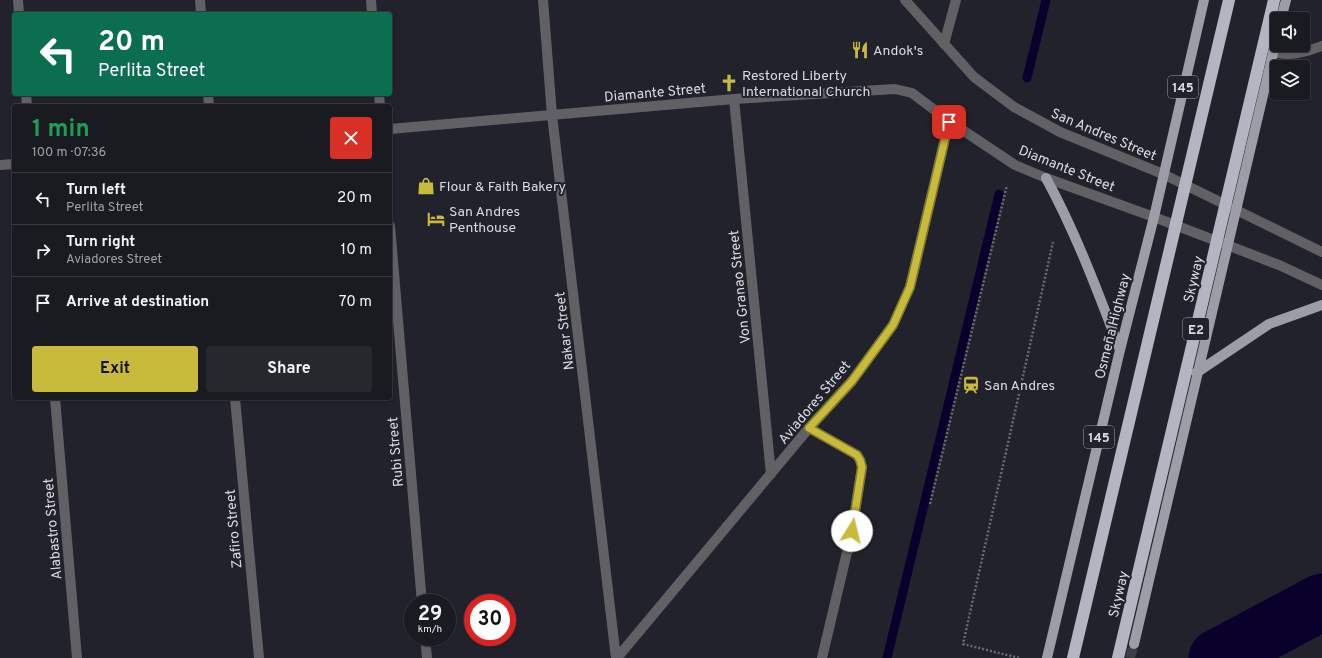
<!DOCTYPE html>
<meta charset="utf-8">
<style>
body{margin:0;font-family:Overpass,sans-serif;background:#27272e;color:#f1f3f6;height:100vh;display:flex;flex-direction:column;font-size:15px;white-space:nowrap}
*{box-sizing:border-box;margin:0}
p{font-size:13px;color:#9fa1a5}
.icon{flex:none;width:22px;height:22px;fill:none;stroke:currentColor;stroke-width:2;stroke-linecap:round;stroke-linejoin:round}
.map{position:relative;flex:1;overflow:hidden}
.details{position:absolute;left:12px;top:104px;width:380px;height:296px;display:flex;flex-direction:column;background:#1a1a21;border-radius:4px;box-shadow:0 1px 3px #0004,0 0 0 1px #38383f}
.details>*{flex:none}
.banner{position:absolute;left:12px;top:12px;width:380px;height:84px;border-radius:4px;box-shadow:0 1px 3px #0004,0 0 0 1px #38383f;background:#0b6e4f;color:#fff;overflow:hidden}
.controls{position:absolute;left:1270px;top:12px;display:grid;gap:8px}
.controls a{display:grid;place-items:center;width:40px;height:40px;border-radius:4px;background:#1a1a21;box-shadow:0 1px 3px #0004,0 0 0 1px #38383f;font-size:20px}
.speed{position:absolute;left:404px;top:594px;display:flex;gap:8px;font-size:20px;font-weight:700;text-align:center}
.speed>*{display:grid;place-content:center;width:52px;height:52px;border-radius:50%;background:#1a1a21;box-shadow:0 1px 3px #0004,0 0 0 1px #38383f;line-height:1}
.speed small{font-size:10px;font-weight:400}
.speed .limit{border:6px solid #d22;background:#fff;color:#111}
.pin{position:absolute;display:grid;place-items:center;width:34px;height:34px;color:#fff;margin:-17px;border-radius:8px;box-shadow:0 2px 6px #0006}
.me{position:absolute;width:44px;margin:-22px;rotate:9deg;stroke-linejoin:round;filter:drop-shadow(0 0 3px #0008)}
.turn{display:flex;align-items:center;gap:14px;height:84px;padding:0 20px;font-size:18px}
.turn .icon{width:52px;height:52px;stroke-width:2.5}
.turn b{display:block;font-size:28px;line-height:34px}
.round{display:grid;place-items:center;flex:none;width:42px;height:42px;border-radius:4px;background:#27272e}
.overview{display:flex;align-items:center;justify-content:space-between;height:68px;padding:0 20px}
h1{font-size:24px;font-weight:700;line-height:30px;color:#1e9e55}
.button{display:flex;gap:8px;margin-top:auto;padding:8px 20px}
.button a{flex:1;height:46px;border-radius:4px;background:#c8bb3b;color:#111;font-size:16px;font-weight:700;line-height:46px;text-align:center}
.button a+a{background:#27272e;color:#f1f3f6}
ul{padding:0;list-style:none}
li{display:flex;align-items:center;gap:12px;height:52px;padding:0 20px;border-top:1px solid #38383f}
li div{flex:1}
li b{display:block;font-size:15px}
li em{font-style:normal}
.map>svg:first-child{display:block}
.lines{fill:none;stroke-linecap:round;stroke-linejoin:round}
.stream{stroke:#09012b;stroke-width:9}
.river{stroke:#09012b;stroke-width:57}
.primary-tunnel{stroke:#3e3e47;stroke-width:10;stroke-dasharray:10 5;stroke-linecap:butt}
.path{stroke:#6b6b74;stroke-width:2.5;stroke-dasharray:2 2;stroke-linecap:butt}
.minor{stroke:#606065;stroke-width:10}
.tertiary{stroke:#606065;stroke-width:10}
.primary{stroke:#9c9da7;stroke-width:10}
.motorway-bridge{stroke:#b4b5c2;stroke-width:12}
.route-casing{stroke:#827a26;stroke-width:10}
.route{stroke:#c8bb3b;stroke-width:7}
.labels{text-anchor:middle;stroke-width:4;stroke-linejoin:round;paint-order:stroke}
.shield{fill:#22222c;stroke:#a3a3ab;stroke-width:1}
.shield-label{font-size:13px;font-weight:bold;fill:#dadae1}
.poi-label{font-size:14px;fill:#dadae1;stroke:#22222c;text-anchor:start}
.street-label{font-size:14px;fill:#dadae1;stroke:#22222c}
</style>
<div class="map">
<svg width="1322" height="658" viewBox="0 0 1322 658">
<rect width="100%" height="100%" fill="#22222c"/>
<g class="lines">
<g class="stream">
<polyline points="1027,78 1046,0"/>
<polyline points="887,658 999,194"/>
</g>
<polyline class="river" points="1217,658 1322,602"/>
<polyline class="primary-tunnel" points="1130,658 1134,644"/>
<g class="path">
<polyline points="930,504 1007,185"/>
<polyline points="1019,658 963,644 1053,242"/>
</g>
<g class="minor">
<polyline points="18,0 19,14"/>
<polyline points="200,0 201,14"/>
<polyline points="371,0 372,14"/>
<polyline points="26,94 27,106"/>
<polyline points="208,94 209,106"/>
<polyline points="379,94 380,106"/>
<polyline points="734,99 771,474"/>
<polyline points="552,115 616,658"/>
<polyline points="390,226 422,603"/>
<polyline points="55,398 77,658"/>
<polyline points="235,398 259,658"/>
<polyline points="809,428 857,455 860,460 862,467 852,531 822,658"/>
<polyline points="425,637 427,658"/>
<polyline points="617,658 809,428 852,381 893,325 910,287 949,121"/>
</g>
<g class="tertiary">
<polyline points="543,0 552,115"/>
<polyline points="905,0 974,77 1014,107 1060,132 1163,174 1322,252"/>
<polyline points="944,44 956,0"/>
<path d="M1273 52C1291 57 1305 52 1322 46"/>
<polyline points="390,129 734,99 895,89 912,93 949,121 1015,165 1046,178 1154,217 1279,265 1322,285"/>
<polyline points="0,165 14,164"/>
</g>
<g class="primary">
<polyline points="1281,19 1286,0"/>
<path d="M1046 178C1076 233 1098 292 1120 350"/>
<polyline points="1196,373 1269,324 1322,305"/>
<polyline points="1134,644 1277,36"/>
<polyline points="1047,658 1120,350 1154,217 1204,0"/>
</g>
<g class="motorway-bridge">
<polyline points="1073,658 1229,0"/>
<polyline points="1118,658 1274,0"/>
</g>
</g>
<g class="lines">
<g class="route-casing">
<polyline id="route" points="852,531 862,467 860,460 857,455 809,428 852,381 893,325 910,287 949,122"/>
</g>
<use href="#route" class="route"/>
</g>
<defs>
<g id="restaurant-bare" transform="scale(1.38)"><path d="M-5-6h1v4h1v-4h1v4h1v-4h1v5L-1.5 .5V6h-2V.5L-5-1ZM5-6V6H3V1.5H1.5Q1.5-4 5-6Z" fill="#c8bb3b" stroke="#22222c" stroke-width="2.5" paint-order="stroke"/></g>
<g id="church-bare" transform="scale(1.38)"><path d="M-1.2-6h2.4v3.5h3.3v2.4h-3.3V6h-2.4V-.1h-3.3v-2.4h3.3Z" fill="#c8bb3b" stroke="#22222c" stroke-width="2.5" paint-order="stroke"/></g>
<g id="shop-bare" transform="scale(1.38)"><path d="M-5-2.5h2.3a2.7 3.5 0 0 1 5.4 0H5L5.5 6h-11ZM-1.5-2.5h3a1.5 2.3 0 0 0-3 0Z" fill="#c8bb3b" stroke="#22222c" stroke-width="2.5" paint-order="stroke"/></g>
<g id="hotel-bare" transform="scale(1.38)"><path d="M-6-4.5h1.5V1H6V5H4.5V3h-9V5H-6ZM-4 0a1.8 1.8 0 1 1 3.6 0ZM.5 0V-2.5h3Q6-2.5 6 0Z" fill="#c8bb3b" stroke="#22222c" stroke-width="2.5" paint-order="stroke"/></g>
<g id="station-bare" transform="scale(1.38)"><path d="M-3-6H3Q5-6 5-4V2Q5 4 3 4L4.5 6H3L1.5 4h-3L-3 6H-4.5L-3 4Q-5 4-5 2V-4Q-5-6-3-6ZM-3.5-4v3h7v-3ZM-3.5 1v1.5H-2V1ZM2 1v1.5H3.5V1Z" fill="#c8bb3b" stroke="#22222c" stroke-width="2.5" paint-order="stroke"/></g>
</defs>
<g fill-rule="evenodd">
<use href="#restaurant-bare" x="860" y="50"/>
<use href="#church-bare" x="729" y="83"/>
<use href="#shop-bare" x="426" y="186"/>
<use href="#hotel-bare" x="436" y="219"/>
<use href="#station-bare" x="971" y="385"/>
</g>
<g class="labels">
<g class="shield">
<rect x="1168" y="76" width="30" height="22" rx="3"/>
<rect x="1183" y="318" width="26" height="22" rx="3"/>
<rect x="1084" y="426" width="30" height="22" rx="3"/>
</g>
<g class="shield-label">
<text x="1183" y="92">145</text>
<text x="1196" y="334">E2</text>
<text x="1099" y="442">145</text>
</g>
<g class="poi-label">
<text x="873" y="55">Andok's</text>
<text x="742" y="80">Restored Liberty<tspan x="742" dy="16">International Church</tspan></text>
<text x="439" y="191">Flour &amp; Faith Bakery</text>
<text x="449" y="216">San Andres<tspan x="449" dy="16">Penthouse</tspan></text>
<text x="984" y="390">San Andres</text>
</g>
<g class="street-label">
<text transform="translate(655 92) rotate(-5)" y="5">Diamante Street</text>
<text transform="translate(1104 134) rotate(23)" y="5">San Andres Street</text>
<text transform="translate(1067 168) rotate(22)" y="5">Diamante Street</text>
<text transform="translate(1193 279) rotate(-77)" y="5">Skyway</text>
<text transform="translate(739 287) rotate(-96)" y="5">Von Granao Street</text>
<text transform="translate(1112 326) rotate(-76)" y="5">Osmeña Highway</text>
<text transform="translate(564 331) rotate(-97)" y="5">Nakar Street</text>
<text transform="translate(814 402) rotate(-50)" y="5">Aviadores Street</text>
<text transform="translate(395 452) rotate(-95)" y="5">Rubi Street</text>
<text transform="translate(52 529) rotate(-95)" y="5">Alabastro Street</text>
<text transform="translate(233 529) rotate(-95)" y="5">Zafiro Street</text>
<text transform="translate(1118 594) rotate(-77)" y="5">Skyway</text>
</g>
</g>
</svg>
<div class="controls">
<a><svg class="icon" aria-label="sound" viewBox="0 0 24 24"><path d="M4 9h4l5-4v14l-5-4H4zM17 9q2 3 0 6"/></svg></a>
<a><svg class="icon" aria-label="layers" viewBox="0 0 24 24"><path d="M12 4l9 5-9 5-9-5zM3 14l9 5 9-5"/></svg></a>
</div>
<div class="speed"><div>29<small>km/h</small></div><div class="limit">30</div></div>
<div class="pin" style="left:949px;top:122px;background:#d93025"><svg class="icon" aria-label="arrive" viewBox="0 0 24 24"><path d="M6 21V4h12l-3 4 3 4H6"/></svg></div>
<svg class="me" style="left:852px;top:531px" viewBox="-20 -20 40 40"><circle r="19" fill="#fff"/><path d="M0-13L10 11 0 6-10 11z" fill="#c8bb3b"/></svg>
<div class="banner">
<div class="turn"><svg class="icon" aria-label="left" viewBox="0 0 24 24"><path d="M17 20v-9H6M10 6l-5 5 5 5"/></svg><div><b>20 m</b>Perlita Street</div></div>
</div>
<section class="details">
<div class="overview"><div><h1>1 min</h1><p>100 m · 07:36</p></div><a class="round" style="background:#d93025;color:#fff"><svg class="icon" aria-label="close" viewBox="0 0 24 24"><path d="M6 6l12 12M18 6L6 18"/></svg></a></div>
<ul>
<li><svg class="icon" aria-label="left" viewBox="0 0 24 24"><path d="M17 20v-9H6M10 6l-5 5 5 5"/></svg><div><b>Turn left</b><p>Perlita Street</p></div><em>20 m</em></li>
<li><svg class="icon" aria-label="right" viewBox="0 0 24 24"><path d="M7 20v-9h11M14 6l5 5-5 5"/></svg><div><b>Turn right</b><p>Aviadores Street</p></div><em>10 m</em></li>
<li><svg class="icon" aria-label="arrive" viewBox="0 0 24 24"><path d="M6 21V4h12l-3 4 3 4H6"/></svg><div><b>Arrive at destination</b></div><em>70 m</em></li>
</ul>
<div class="button"><a>Exit</a><a>Share</a></div>
</section>
</div>
